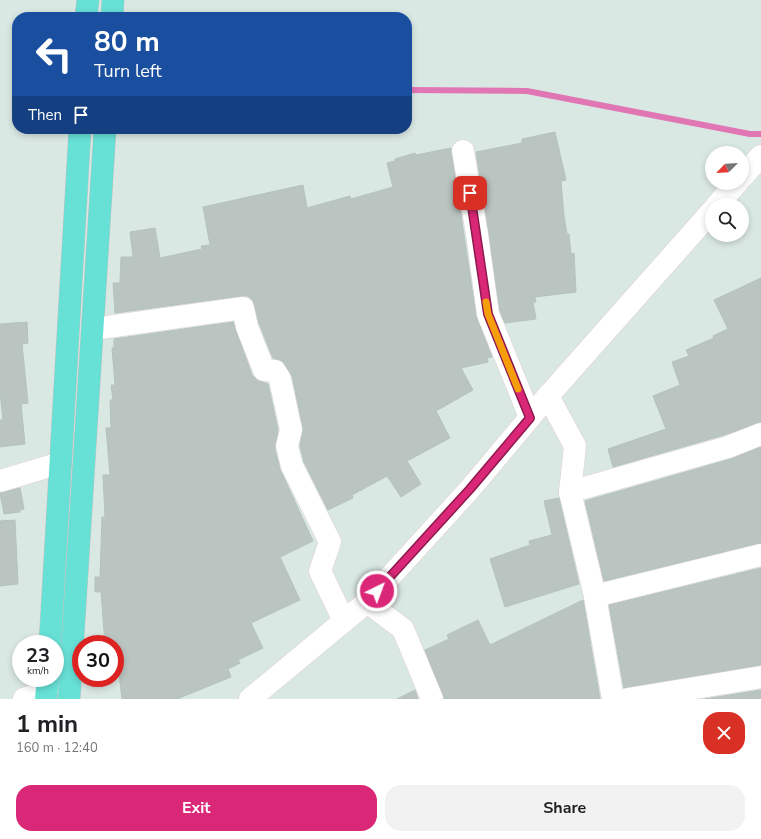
<!DOCTYPE html>
<meta charset="utf-8">
<style>
body{margin:0;font-family:"Nunito Sans",sans-serif;background:#f2f2f2;color:#202124;height:100vh;display:flex;flex-direction:column;font-size:15px;white-space:nowrap}
*{box-sizing:border-box;margin:0}
p{font-size:13px;color:#757577}
.icon{flex:none;width:22px;height:22px;fill:none;stroke:currentColor;stroke-width:2;stroke-linecap:round;stroke-linejoin:round}
.map{position:relative;height:699px;overflow:hidden}
.sheet{display:flex;flex-direction:column;background:#fff;flex:1}
.sheet>*{flex:none}
.guide{position:absolute;left:12px;top:12px;width:400px;height:122px;border-radius:16px;box-shadow:0 2px 6px #0003;background:#1a4fa0;color:#fff;overflow:hidden}
.needle{width:26px;rotate:246deg}
.controls{position:absolute;left:705px;top:146px;display:grid;gap:8px}
.controls a{display:grid;place-items:center;width:44px;height:44px;border-radius:50%;background:#fff;box-shadow:0 2px 6px #0003;font-size:20px}
.speed{position:absolute;left:12px;top:635px;display:flex;gap:8px;font-size:20px;font-weight:700;text-align:center}
.speed>*{display:grid;place-content:center;width:52px;height:52px;border-radius:50%;background:#fff;box-shadow:0 2px 6px #0003;line-height:1}
.speed small{font-size:10px;font-weight:400}
.speed .limit{border:6px solid #d22;background:#fff;color:#111}
.pin{position:absolute;display:grid;place-items:center;width:34px;height:34px;color:#fff;margin:-17px;border-radius:8px;box-shadow:0 2px 6px #0006}
.me{position:absolute;width:44px;margin:-22px;rotate:42deg;stroke-linejoin:round;filter:drop-shadow(0 0 3px #0008)}
.turn{display:flex;align-items:center;gap:14px;height:84px;padding:0 16px;font-size:18px}
.turn .icon{width:52px;height:52px;stroke-width:2.5}
.turn b{display:block;font-size:28px;line-height:34px}
.then{display:flex;align-items:center;height:38px;padding:0 16px;background:#0003;gap:8px;font-size:15px}
.round{display:grid;place-items:center;flex:none;width:42px;height:42px;border-radius:16px;background:#f2f2f2}
.headline{display:flex;align-items:center;justify-content:space-between;height:68px;padding:0 16px}
h1{font-size:24px;font-weight:700;line-height:30px}
.button{display:flex;gap:8px;margin-top:auto;padding:8px 16px}
.button a{flex:1;height:46px;border-radius:16px;background:#db2777;color:#fff;font-size:16px;font-weight:700;line-height:46px;text-align:center}
.button a+a{background:#f2f2f2;color:#202124}
.map>svg:first-child{display:block}
.lines{fill:none;stroke-linecap:round;stroke-linejoin:round}
.stream{stroke:#e077b4;stroke-width:6}
.building{fill:#bac4c1;stroke:#b4c3c0}
.minor-casing{stroke:#dfd0d0;stroke-width:23}
.major-casing{stroke:#c3c3c3;stroke-width:23}
.minor{stroke:#fff;stroke-width:22}
.major{stroke:#67e0d6;stroke-width:22}
.route-casing{stroke:#8e194d;stroke-width:10}
.route{stroke:#db2777;stroke-width:7}
.slow{stroke:#f59e0b;stroke-width:7}
</style>
<div class="map">
<svg width="761" height="699" viewBox="0 0 761 699">
<rect width="100%" height="100%" fill="#dae8e4"/>
<g class="lines">
<polyline class="stream" points="407,90 527,91 750,134 761,134"/>
</g>
<g class="building">
<polygon points="555,132 566,180 561,181 564,216 567,234 569,234 571,254 574,253 576,292 535,297 536,302 533,302 536,319 505,323 500,311 476,152 522,143 522,139"/>
<polygon points="451,148 476,316 492,357 487,358 488,362 461,368 473,390 436,411 450,438 407,461 421,484 401,497 387,476 352,495 353,498 328,510 304,462 300,446 303,427 292,376 282,361 273,358 259,323 253,300 248,296 241,296 115,313 113,283 120,283 121,257 133,257 130,232 155,228 160,258 202,249 201,246 210,245 203,207 303,185 307,208 350,196 351,199 393,187 387,163 395,161 395,159 415,153 416,155"/>
<polygon points="761,278 761,422 724,435 613,467 608,449 666,429 653,396 680,385 672,362 689,356 686,350 714,338 713,336 728,329 714,300"/>
<polygon points="27,322 28,343 22,344 28,403 21,404 25,444 0,447 0,420 3,420 0,392 0,324"/>
<polygon points="233,322 252,375 257,380 268,384 278,430 275,449 280,469 313,541 280,557 300,600 251,623 263,648 238,660 240,663 228,669 231,677 177,699 122,699 118,666 115,666 115,644 105,644 101,592 95,592 95,577 100,577 102,517 105,517 103,475 110,475 106,428 111,428 110,400 113,400 111,385 115,385 112,348 114,348 114,339"/>
<polygon points="761,447 761,543 604,581 585,501 731,459"/>
<polygon points="20,488 24,509 20,510 20,512 4,514 0,493"/>
<polygon points="559,498 579,584 505,607 490,559 530,545 529,541 552,535 544,501"/>
<polygon points="15,520 18,584 0,586 0,521"/>
<polygon points="761,568 761,665 624,688 609,605"/>
<polygon points="583,600 600,699 444,699 425,650 449,639 447,635 478,620 490,645"/>
<polygon points="415,690 418,699 397,699"/>
<polygon points="761,690 761,699 705,699"/>
</g>
<g class="lines">
<g class="minor-casing">
<g id="minor">
<polyline points="463,151 477,234 488,314 530,417"/>
<polyline points="742,177 761,156"/>
<polyline points="717,205 737,183"/>
<polyline points="93,329 243,308 247,327 264,370 275,371 280,379 291,430 287,446 292,466 330,542 320,571 344,621"/>
<polyline points="548,396 575,446 570,492 595,596 613,699"/>
<polyline points="0,481 60,463"/>
<polyline points="570,492 728,447 761,434"/>
<polyline points="595,596 761,555"/>
<polyline points="367,602 403,629 432,699"/>
<polyline points="24,699 47,691"/>
<polyline points="250,699 367,602 470,489 548,396 712,211"/>
<polyline points="628,699 761,677"/>
</g>
</g>
<g class="major-casing">
<g id="major">
<polyline points="86,17 88,0"/>
<polyline points="112,17 113,0"/>
<polyline points="50,644 80,129"/>
<polyline points="46,699 48,678"/>
<polyline points="69,699 105,129"/>
</g>
</g>
<use href="#minor" class="minor"/>
<use href="#major" class="major"/>
</g>
<g class="lines">
<g class="route-casing">
<polyline id="route" points="377,591 470,489 530,418 488,314 470,193"/>
</g>
<use href="#route" class="route"/>
<polyline class="slow" points="486,302 488,314 518,389"/>
</g>
</svg>
<div class="controls">
<a><svg class="needle" viewBox="-14 -14 28 28"><path d="M0-13l5 13h-10z" fill="#e53935"/><path d="M0 13l5-13h-10z" fill="#757577"/></svg></a>
<a><svg class="icon" aria-label="search" viewBox="0 0 24 24"><circle cx="10" cy="10" r="6"/><path d="M15 15l6 6"/></svg></a>
</div>
<div class="speed"><div>23<small>km/h</small></div><div class="limit">30</div></div>
<div class="pin" style="left:470px;top:193px;background:#d93025"><svg class="icon" aria-label="arrive" viewBox="0 0 24 24"><path d="M6 21V4h12l-3 4 3 4H6"/></svg></div>
<svg class="me" style="left:377px;top:591px" viewBox="-20 -20 40 40"><circle r="17" fill="#db2777" stroke="#fff" stroke-width="3"/><path d="M0-11L8 9 0 5-8 9z" fill="#fff"/></svg>
<div class="guide">
<div class="turn"><svg class="icon" aria-label="left" viewBox="0 0 24 24"><path d="M17 20v-9H6M10 6l-5 5 5 5"/></svg><div><b>80 m</b>Turn left</div></div>
<div class="then">Then<svg class="icon" aria-label="arrive" viewBox="0 0 24 24"><path d="M6 21V4h12l-3 4 3 4H6"/></svg></div>
</div>
</div>
<section class="sheet">
<div class="headline"><div><h1>1 min</h1><p>160 m · 12:40</p></div><a class="round" style="background:#d93025;color:#fff"><svg class="icon" aria-label="close" viewBox="0 0 24 24"><path d="M6 6l12 12M18 6L6 18"/></svg></a></div>
<div class="button"><a>Exit</a><a>Share</a></div>
</section>
